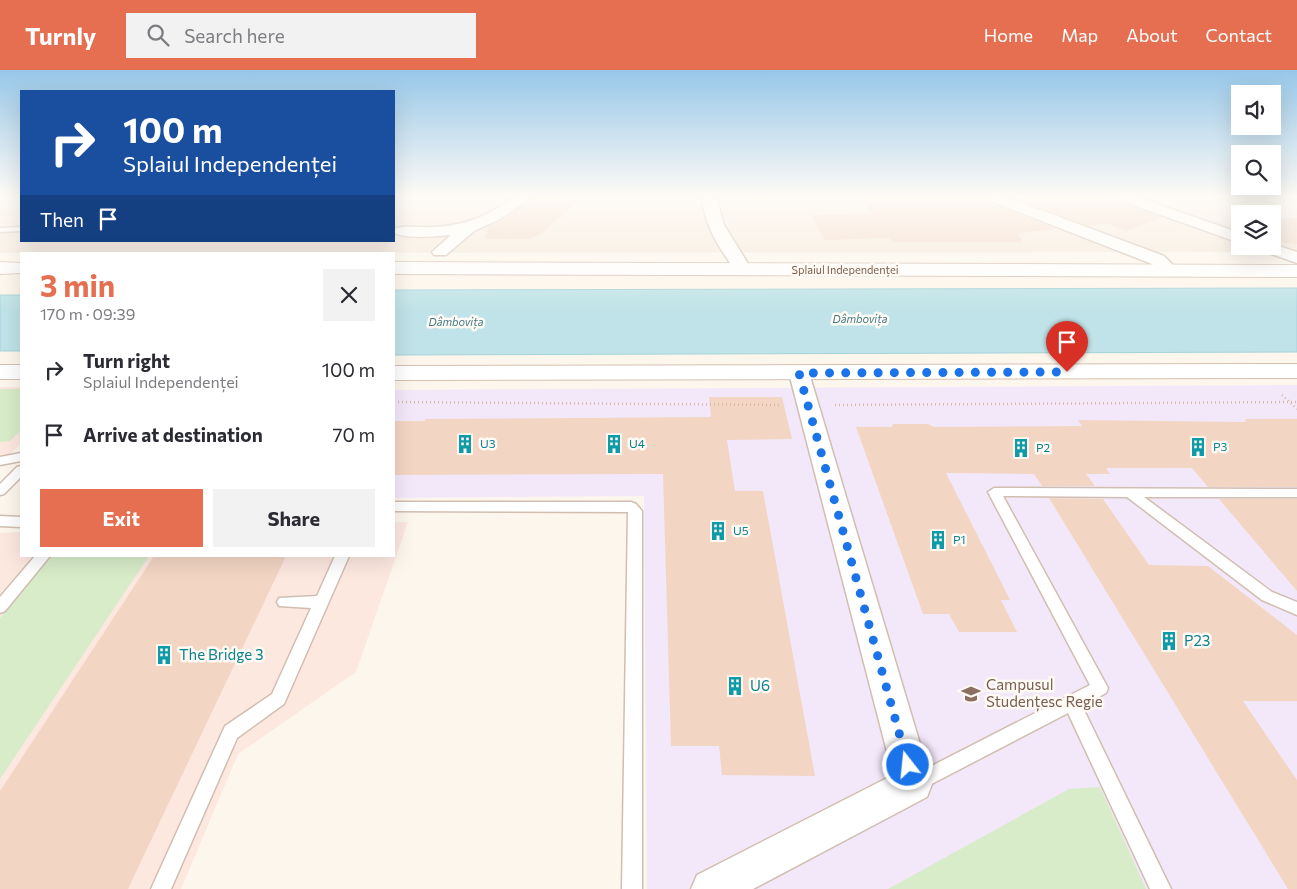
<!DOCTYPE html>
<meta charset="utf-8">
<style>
body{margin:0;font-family:Commissioner,sans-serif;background:#f2f2f3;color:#2b2b33;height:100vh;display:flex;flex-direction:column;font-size:19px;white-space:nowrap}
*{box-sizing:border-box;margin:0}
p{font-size:16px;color:#7c7c81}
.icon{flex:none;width:28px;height:28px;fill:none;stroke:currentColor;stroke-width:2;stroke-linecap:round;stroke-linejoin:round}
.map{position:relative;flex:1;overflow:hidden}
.details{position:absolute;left:20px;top:182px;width:375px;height:305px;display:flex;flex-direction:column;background:#fff;border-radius:0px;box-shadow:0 5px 20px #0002}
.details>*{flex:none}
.hud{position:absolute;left:20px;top:20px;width:375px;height:152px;border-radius:0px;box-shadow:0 5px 20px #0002;background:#1a4fa0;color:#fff;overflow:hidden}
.buttons{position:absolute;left:1231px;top:15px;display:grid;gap:10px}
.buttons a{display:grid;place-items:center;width:50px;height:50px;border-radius:0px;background:#fff;box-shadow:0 5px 20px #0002;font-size:25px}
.pin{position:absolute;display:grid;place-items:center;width:42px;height:42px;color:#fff;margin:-51px -21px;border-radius:50% 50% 50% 0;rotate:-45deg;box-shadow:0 0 5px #0007}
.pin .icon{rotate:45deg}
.me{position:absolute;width:55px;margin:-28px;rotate:344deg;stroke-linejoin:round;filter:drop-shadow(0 0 4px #0008)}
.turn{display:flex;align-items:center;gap:18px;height:105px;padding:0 20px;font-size:22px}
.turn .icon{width:65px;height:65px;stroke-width:2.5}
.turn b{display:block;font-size:35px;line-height:42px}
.then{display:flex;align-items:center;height:48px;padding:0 20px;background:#0003;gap:10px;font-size:19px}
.round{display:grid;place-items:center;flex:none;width:52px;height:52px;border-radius:0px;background:#f2f2f3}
.overview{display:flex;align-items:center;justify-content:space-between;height:85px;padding:0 20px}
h1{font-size:30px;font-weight:700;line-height:38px;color:#e76f51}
.button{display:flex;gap:10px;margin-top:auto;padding:10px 20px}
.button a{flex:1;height:58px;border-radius:0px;background:#e76f51;color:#fff;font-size:20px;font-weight:700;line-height:58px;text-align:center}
.button a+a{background:#f2f2f3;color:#2b2b33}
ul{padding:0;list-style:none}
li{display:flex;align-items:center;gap:15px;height:65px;padding:0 20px}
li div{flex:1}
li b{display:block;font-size:19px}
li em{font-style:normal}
header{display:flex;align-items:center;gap:30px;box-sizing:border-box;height:70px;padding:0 25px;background:#e76f51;color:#fff}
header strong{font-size:24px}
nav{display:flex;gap:28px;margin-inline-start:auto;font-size:18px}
.search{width:350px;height:45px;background:#f2f2f3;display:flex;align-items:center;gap:12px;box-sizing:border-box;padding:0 18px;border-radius:0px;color:#7c7c81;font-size:19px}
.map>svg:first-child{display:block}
.residential{fill:#f5e8da;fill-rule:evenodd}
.commercial{fill:#fde8e0}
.education{fill:#f3e8fa}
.green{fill:#d8ecc9}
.water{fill:#bfe3e8;stroke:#a5d3da}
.building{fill:#f3d5c3}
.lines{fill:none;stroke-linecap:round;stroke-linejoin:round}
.service-casing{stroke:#d1beb0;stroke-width:3}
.minor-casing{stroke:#d1beb0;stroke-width:3}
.secondary-casing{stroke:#d6c0b0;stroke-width:2}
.path-far1{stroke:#d9b8a5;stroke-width:2;stroke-dasharray:0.5 2.5;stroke-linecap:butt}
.path{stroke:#d9b8a5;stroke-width:2.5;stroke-dasharray:1 3;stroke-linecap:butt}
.service{fill:#fff;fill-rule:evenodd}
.minor{fill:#fff;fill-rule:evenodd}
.secondary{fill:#fff;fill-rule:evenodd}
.route{stroke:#1a73e8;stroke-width:9;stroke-dasharray:0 16.2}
.labels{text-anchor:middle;stroke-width:5;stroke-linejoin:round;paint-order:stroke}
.far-street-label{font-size:11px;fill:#7a5c4d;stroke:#fffaf3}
.far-water-label{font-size:11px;font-style:italic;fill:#437c86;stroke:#fffaf3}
.culture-label{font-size:12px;fill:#0d838f;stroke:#fffaf3;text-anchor:start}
.near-culture-label{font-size:15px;fill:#0d838f;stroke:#fffaf3;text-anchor:start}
.near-education-label{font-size:15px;fill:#785e54;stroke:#fffaf3;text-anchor:start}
</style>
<header>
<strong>Turnly</strong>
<div class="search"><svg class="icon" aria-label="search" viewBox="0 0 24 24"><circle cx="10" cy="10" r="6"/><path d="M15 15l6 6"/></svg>Search here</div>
<nav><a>Home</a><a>Map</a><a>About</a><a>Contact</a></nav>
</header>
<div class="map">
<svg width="1297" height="819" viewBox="0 0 1297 819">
<rect width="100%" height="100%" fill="#fdf6ec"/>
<path class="residential" d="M0 127H21V171H394V127H1297V182L0 183ZM1240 144H1272V176H1240Z"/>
<g class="commercial">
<polygon points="0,317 21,317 21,373 0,394"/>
<polygon points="394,452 408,452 356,602 238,684 181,819 0,819 0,463 21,462 21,486 394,486"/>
</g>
<polygon class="education" points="1297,315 1297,819 647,819 644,426 394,428 394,320"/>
<g class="green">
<polygon points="0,319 21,319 21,360 10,371 0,372"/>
<polygon points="51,486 149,486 0,709 0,548"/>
<polygon points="1100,717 1146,819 888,819 1069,719"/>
</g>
<g class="water">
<polygon points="1297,218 1297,282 394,285 394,220"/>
<rect x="0" y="225" width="21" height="56"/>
</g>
<g class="building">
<polygon points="534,127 578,131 540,165 527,169 484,169 489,156 501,151"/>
<polygon points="861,127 984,127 987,132 1057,159 1018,163 1022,172 892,172 889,168 825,170 811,145 872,144"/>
<polygon points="1011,127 1105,127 1162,147 1126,161 1108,154 1089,156"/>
<polygon points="1297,147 1297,174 1272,172 1272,151"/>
<polygon points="709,327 782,327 792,369 727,370 735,421 763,421 815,706 722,705 719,676 671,676 663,404 394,405 394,351 425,351 425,349 711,347"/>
<polygon points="1246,349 1297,349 1297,417 1208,417 1192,398 1106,398 1110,404 1086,404 1095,416 1042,416 1034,404 946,403 1010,530 1001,530 1017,562 959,562 949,544 923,544 856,357 892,357 893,354 928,354 934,357 1082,356 1078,350 1245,352"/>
<polygon points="1049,428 1103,429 1149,495 1208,496 1297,565 1297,631 1243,631 1297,710 1297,819 1288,819"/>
<polygon points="1219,429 1297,429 1297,521"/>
<polygon points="154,486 286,486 128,819 0,819 0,721"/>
</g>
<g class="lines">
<g class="service-casing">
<g id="service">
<polygon points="21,157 21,161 0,162 0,158"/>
<polygon points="21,383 21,391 0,395 0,387"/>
<polygon points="21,396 21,407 4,424 0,425 0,414 17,397"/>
<polygon points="994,418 1297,419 1297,427 1144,427 1272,522 1297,532 1297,545 1262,530 1127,427 1003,426 1108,618 1106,623 1082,636 1171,819 1150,819 1068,643 920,720 914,723 908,720 905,714 908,708 1090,615 988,422"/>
<polygon points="631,432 636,434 642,441 642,819 622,819 628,442 394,441 394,432"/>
<polygon points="0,446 21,447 21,457 0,456"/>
<polygon points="35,486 50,486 5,541 0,543 0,527"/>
<polygon points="335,486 349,486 284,634 237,668 171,819 151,819 225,656 272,624 311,538 279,536 277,532 279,528 317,526"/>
</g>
</g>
<g class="minor-casing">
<g id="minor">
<path d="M515 127H532L500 149 474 161 446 185H434L432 182 451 165C439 166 402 170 394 162L396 158C408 155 422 158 435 157 470 155 487 145 515 127Z"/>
<path d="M702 127H716L724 155 752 200 750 204H738C721 181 704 156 702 127Z"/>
<path d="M986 127H1006L1164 186 1179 201 1177 205C1166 207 1160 201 1152 194L988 130Z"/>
<polygon points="1117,127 1137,127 1240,163 1240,173 1119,130"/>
<polygon points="1272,174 1297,182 1297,193 1257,179 1255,176 1272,176"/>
<polygon points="799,297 806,299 809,303 932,714 927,727 753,819 691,819 697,805 893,705 789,303 792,299"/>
</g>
</g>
<g class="secondary-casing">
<g id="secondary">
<polygon points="0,192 21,193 21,203 0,204"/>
<polygon points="394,192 1297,195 1297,207 394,204"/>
<polygon points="1297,294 1297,308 394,310 394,296"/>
<rect x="0" y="295" width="21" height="14"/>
</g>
</g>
<polyline class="path-far1" points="61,184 381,183"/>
<g class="path">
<polyline points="1282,325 1297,339"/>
<polyline points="394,332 781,335"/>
<polyline points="835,335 1297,332"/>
</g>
<use href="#service" class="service"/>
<use href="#minor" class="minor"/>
<use href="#secondary" class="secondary"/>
</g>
<linearGradient id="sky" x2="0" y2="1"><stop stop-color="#97c7e8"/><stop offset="0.52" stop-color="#fefbf6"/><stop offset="1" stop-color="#fefbf6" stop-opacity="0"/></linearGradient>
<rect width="1297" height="242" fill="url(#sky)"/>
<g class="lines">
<polyline class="route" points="908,695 799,303 1067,302"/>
</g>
<defs>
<g id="building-bare" transform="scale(1.5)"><path d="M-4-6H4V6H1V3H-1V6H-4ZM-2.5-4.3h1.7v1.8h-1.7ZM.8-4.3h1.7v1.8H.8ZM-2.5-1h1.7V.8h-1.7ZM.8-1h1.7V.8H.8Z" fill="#0f9aa8" stroke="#fffaf3" stroke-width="2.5" paint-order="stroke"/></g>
<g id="university-bare" transform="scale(1.5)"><path d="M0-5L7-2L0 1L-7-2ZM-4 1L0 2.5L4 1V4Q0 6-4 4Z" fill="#8d6e63" stroke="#fffaf3" stroke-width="2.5" paint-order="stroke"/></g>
</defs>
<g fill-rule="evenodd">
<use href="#building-bare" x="465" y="374"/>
<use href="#building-bare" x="614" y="374"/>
<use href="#building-bare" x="1198" y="377"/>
<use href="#building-bare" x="1021" y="378"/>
<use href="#building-bare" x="718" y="461"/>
<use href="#building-bare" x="938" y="470"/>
<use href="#building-bare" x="1169" y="571"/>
<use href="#building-bare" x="164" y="585"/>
<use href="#building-bare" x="735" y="616"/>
<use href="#university-bare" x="971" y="624"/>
</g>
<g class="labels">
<g class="far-street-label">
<text x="845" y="204">Splaiul Independenței</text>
</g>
<g class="far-water-label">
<text x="860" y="253">Dâmbovița</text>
<text x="456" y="256">Dâmbovița</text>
</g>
<g class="culture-label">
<text x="480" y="378">U3</text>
<text x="629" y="378">U4</text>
<text x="1213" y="381">P3</text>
<text x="1036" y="382">P2</text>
<text x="733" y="465">U5</text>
<text x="953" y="474">P1</text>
</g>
<g class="near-culture-label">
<text x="1184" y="576">P23</text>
<text x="179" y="590">The Bridge 3</text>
<text x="750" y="621">U6</text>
</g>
<g class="near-education-label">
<text x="986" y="620">Campusul<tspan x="986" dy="17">Studențesc Regie</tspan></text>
</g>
</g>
</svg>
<div class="buttons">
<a><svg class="icon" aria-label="sound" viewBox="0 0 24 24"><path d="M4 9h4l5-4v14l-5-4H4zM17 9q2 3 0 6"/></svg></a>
<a><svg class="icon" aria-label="search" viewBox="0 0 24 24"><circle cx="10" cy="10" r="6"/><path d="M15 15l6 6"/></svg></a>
<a><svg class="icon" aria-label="layers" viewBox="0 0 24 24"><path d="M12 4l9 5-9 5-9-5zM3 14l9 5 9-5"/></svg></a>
</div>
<div class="pin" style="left:1067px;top:302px;background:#d93025"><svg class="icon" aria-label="arrive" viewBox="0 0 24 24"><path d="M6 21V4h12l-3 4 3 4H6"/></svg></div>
<svg class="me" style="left:908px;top:695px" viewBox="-20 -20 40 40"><circle r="17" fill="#1a73e8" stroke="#fff" stroke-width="3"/><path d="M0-11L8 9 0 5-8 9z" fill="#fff"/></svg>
<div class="hud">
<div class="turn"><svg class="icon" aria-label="right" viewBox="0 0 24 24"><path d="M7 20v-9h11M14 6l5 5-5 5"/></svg><div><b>100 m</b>Splaiul Independenței</div></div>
<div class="then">Then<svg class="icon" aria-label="arrive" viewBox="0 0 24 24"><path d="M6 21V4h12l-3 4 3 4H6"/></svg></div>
</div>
<section class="details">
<div class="overview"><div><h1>3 min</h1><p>170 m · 09:39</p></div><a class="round"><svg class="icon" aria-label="close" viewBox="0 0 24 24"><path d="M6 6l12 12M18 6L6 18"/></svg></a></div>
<ul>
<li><svg class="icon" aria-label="right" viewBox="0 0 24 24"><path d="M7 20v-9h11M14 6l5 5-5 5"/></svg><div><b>Turn right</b><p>Splaiul Independenței</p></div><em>100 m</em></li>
<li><svg class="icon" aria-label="arrive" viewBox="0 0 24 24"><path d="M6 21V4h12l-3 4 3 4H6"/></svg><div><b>Arrive at destination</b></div><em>70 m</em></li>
</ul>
<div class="button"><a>Exit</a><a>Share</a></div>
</section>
</div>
